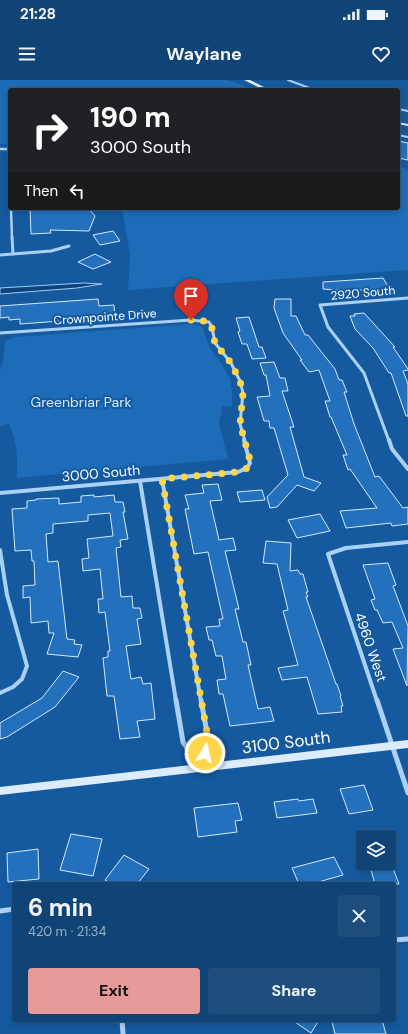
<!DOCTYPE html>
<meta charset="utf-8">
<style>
body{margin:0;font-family:"DM Sans",sans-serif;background:#1e4e7e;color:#f1f3f6;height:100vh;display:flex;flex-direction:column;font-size:15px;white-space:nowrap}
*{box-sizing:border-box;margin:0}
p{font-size:13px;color:#9cb0c5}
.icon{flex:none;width:22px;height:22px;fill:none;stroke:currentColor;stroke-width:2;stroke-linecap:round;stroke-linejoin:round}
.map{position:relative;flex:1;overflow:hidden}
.details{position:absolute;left:12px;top:802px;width:384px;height:140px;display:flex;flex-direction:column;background:#104376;border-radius:4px;box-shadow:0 2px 6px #0003,0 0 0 1px #305c88}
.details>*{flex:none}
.top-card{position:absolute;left:8px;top:8px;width:392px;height:122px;border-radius:4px;box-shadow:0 2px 6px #0003,0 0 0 1px #305c88;background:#202124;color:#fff;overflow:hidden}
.controls{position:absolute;left:356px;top:750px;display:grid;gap:8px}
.controls a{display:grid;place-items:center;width:40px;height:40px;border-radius:4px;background:#104376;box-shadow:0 2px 6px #0003,0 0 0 1px #305c88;font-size:20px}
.pin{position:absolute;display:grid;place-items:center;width:34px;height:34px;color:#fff;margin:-41px -17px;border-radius:50% 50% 50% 0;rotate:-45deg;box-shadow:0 0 4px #0007}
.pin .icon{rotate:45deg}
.me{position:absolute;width:44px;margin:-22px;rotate:9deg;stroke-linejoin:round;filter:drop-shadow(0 0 3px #0008)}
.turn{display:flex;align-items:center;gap:14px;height:84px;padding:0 16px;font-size:18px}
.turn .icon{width:52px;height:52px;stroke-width:2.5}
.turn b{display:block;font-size:28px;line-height:34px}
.then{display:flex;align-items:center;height:38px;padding:0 16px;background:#0003;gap:8px;font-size:15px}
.round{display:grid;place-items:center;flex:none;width:42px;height:42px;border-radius:4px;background:#1e4e7e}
.overview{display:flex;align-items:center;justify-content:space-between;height:68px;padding:0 16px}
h1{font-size:24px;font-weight:700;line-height:30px}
.primary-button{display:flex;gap:8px;margin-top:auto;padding:8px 16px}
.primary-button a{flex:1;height:46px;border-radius:4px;background:#e69b98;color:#111;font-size:16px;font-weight:700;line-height:46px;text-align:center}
.primary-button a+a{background:#1e4e7e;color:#f1f3f6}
.status{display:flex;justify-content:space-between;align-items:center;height:28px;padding:0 20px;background:#104376;direction:ltr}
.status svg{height:11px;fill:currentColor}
header{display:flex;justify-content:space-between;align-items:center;height:52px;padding:0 16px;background:#104376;font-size:18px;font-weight:700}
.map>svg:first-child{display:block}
.green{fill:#1d6cb7}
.water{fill:#0d427a;stroke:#9eccf6}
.building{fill:#2371bc;stroke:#d4e9fd}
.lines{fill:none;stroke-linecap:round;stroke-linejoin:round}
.lane{stroke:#acd0f3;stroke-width:2}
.street-far3{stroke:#acd0f3;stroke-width:2.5}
.street-far2{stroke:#acd0f3;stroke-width:3}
.street-far1{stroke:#acd0f3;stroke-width:4}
.street{stroke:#acd0f3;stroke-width:5}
.secondary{fill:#dcecfd;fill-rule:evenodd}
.route{stroke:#ffd54a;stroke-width:7;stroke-dasharray:0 12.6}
.labels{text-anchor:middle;stroke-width:4;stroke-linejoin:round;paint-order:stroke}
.far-street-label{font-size:12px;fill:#fff;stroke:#15599e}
.park-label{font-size:14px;fill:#d4e9fd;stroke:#15599e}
.street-label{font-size:14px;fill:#fff;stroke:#15599e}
.near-street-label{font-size:17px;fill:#fff;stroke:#15599e}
</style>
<div class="status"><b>21:28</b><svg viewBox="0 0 49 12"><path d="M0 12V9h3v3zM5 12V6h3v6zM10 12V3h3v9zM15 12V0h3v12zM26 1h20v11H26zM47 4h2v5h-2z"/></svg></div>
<header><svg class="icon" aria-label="menu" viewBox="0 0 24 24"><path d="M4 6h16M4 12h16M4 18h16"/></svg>Waylane<svg class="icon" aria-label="heart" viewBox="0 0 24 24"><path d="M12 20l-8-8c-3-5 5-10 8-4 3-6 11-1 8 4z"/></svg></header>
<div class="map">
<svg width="408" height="954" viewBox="0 0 408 954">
<rect width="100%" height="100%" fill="#15599e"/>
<g class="green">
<polygon points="0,0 228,0 255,10 10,10 10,64 0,64"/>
<polygon points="398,87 408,89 408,190 128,210 130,175 122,128 398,128"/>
<path d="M190 244 198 245 203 248 209 267 221 283 230 299 232 311V327L222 326 219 343 228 379 17 398C17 378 18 363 9 344L0 346V291L3 281 5 261 16 257Z"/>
</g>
<polygon class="water" points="84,203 102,204 77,208 0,214 0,208"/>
<g class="building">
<polygon points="398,61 408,63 408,80 398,78"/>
<polygon points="30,128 88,128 95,136 89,151 50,150 51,153 31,154"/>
<polygon points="113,151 120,161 100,165 93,155"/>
<polygon points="95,174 111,182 93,189 78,182"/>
<polygon points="383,198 389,208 349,211 323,209 323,202"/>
<polygon points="98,219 99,226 114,225 115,237 20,244 20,239 9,240 9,237 0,238 0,226"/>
<polygon points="275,219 291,219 291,236 296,236 305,255 308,255 335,289 339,300 342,300 347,312 344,312 354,344 375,397 379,396 403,428 408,427 408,444 392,446 391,443 346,448 340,431 377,428 350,389 348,390 343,375 347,375 331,337 330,337 325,321 330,321 319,290 309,292 300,280 302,280 283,253 274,228"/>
<polygon points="364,233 395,267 393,267 408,289 408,290 403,291 408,304 408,336 406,336 391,293 389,293 373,268 355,249 350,236 355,236 354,234"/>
<polygon points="249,237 259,267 262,267 266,278 252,279 247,264 242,264 238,252 240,251 236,238"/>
<polygon points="274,282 280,298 285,298 288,311 282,311 294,347 290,347 304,397 321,403 314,411 297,405 277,427 270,428 267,417 288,395 274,348 270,348 269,341 264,341 257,317 270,316 266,295 264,295 260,283"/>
<polygon points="218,404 222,420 210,421 219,460 233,458 236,470 225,471 239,529 235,529 243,562 246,562 251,585 248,585 258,629 270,627 274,641 230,646 223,614 219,614 217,600 226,599 222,576 216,576 212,560 209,560 206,547 220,546 219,539 223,539 208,472 194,474 185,429 189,429 185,415 204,413 202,405"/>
<polygon points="262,410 265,420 240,422 237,412"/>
<polygon points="94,415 94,417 114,415 115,422 123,422 125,432 123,432 128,459 120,460 121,467 116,468 121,517 132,516 133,528 140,528 142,538 137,539 141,564 126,566 131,599 141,597 143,604 151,603 155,639 137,641 140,657 120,659 114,616 107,616 103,578 108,577 108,571 110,571 105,532 99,533 98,519 103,519 100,489 83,491 82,479 89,478 87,459 113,456 110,433 88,435 88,441 53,444 53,453 46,454 48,482 58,481 67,559 75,560 74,564 82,565 78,577 47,574 54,553 49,553 48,541 31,543 30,517 23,518 23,506 35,505 34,481 32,481 31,470 15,471 12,429 27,428 27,421 36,420 36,419 59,418 59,424 81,422 81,416"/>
<polygon points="320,434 330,451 297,458 288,440"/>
<polygon points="266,461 291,463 290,491 298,490 300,494 303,494 308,512 306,512 308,517 306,517 336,604 337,604 341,616 340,616 343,626 341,626 342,632 318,634 307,597 282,600 278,588 298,585 283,531 288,530 277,484 263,483"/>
<polygon points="388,483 396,505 393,506 408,546 407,606 393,569 403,568 392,542 383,543 377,530 375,530 371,520 375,519 363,485"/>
<polygon points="63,591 79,597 55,627 7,657 0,659 0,643 42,618"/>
<polygon points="364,705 373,730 349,734 340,709"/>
<polygon points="298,719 299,721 313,719 317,733 277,738 274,722"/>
<polygon points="238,723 242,740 235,741 237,752 198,757 194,728"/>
<polygon points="71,754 102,759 93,796 60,790"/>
<polygon points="38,769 39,799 8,802 7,773"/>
<polygon points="124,775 149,789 137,804 112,804 105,800"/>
<polygon points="334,777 343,795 311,804 299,804 292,788"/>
<polygon points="369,783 391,783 399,804 375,804"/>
<polygon points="292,940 319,940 311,953"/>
<polygon points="345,940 382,940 386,954 335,954 332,942"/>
</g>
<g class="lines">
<g class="lane">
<polyline points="288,0 315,10"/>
<polyline points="398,29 408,31"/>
<polyline points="398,55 408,57"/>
</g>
<g class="street-far3">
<polyline points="0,69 10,69"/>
<polyline points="8,69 10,104"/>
<polyline points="11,128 12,158"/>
</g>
<g class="street-far2">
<polyline points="12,157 13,174"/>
<polyline points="0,175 51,171 69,166"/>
<polyline points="0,253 191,240 209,242 212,247 215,263 231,283 240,301 243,313 240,344 245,361"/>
<polyline points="389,361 364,293 328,247 320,225 408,218"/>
</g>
<g class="street-far1">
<polyline points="389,360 392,369 408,389"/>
<polyline points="162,399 201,621"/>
<polyline points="140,401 176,621"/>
<polyline points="0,413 238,392 247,388 250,383 244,360"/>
<polyline points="0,470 7,515 27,586 22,599 13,607 0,613"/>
<polyline points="377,621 328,474 346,468 408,462"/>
</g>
<g class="street">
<polyline points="176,620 183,662 201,688"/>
<polyline points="377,620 408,713"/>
<polyline points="201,688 208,658 201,620"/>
<polyline points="0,831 14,829"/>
<polyline points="394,860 408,859"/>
<polyline points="122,940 123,954"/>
</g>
<g class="secondary">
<polygon points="244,0 250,0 270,10 264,10"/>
<polygon points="398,42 408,44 408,46 398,44"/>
<polygon points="408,660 408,668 0,715 0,707"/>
</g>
</g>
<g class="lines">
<path class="route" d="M191 240H201L211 244 215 263 231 283 240 301 243 313 240 344 250 380C249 388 246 390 238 392L162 399 208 658 205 673"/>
</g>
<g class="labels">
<g class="far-street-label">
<text transform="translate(363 213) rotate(-5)" y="4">2920 South</text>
<text transform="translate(105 237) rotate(-4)" y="4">Crownpointe Drive</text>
</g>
<g class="park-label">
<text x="81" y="327">Greenbriar Park</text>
</g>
<g class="street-label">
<text transform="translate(101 393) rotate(-5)" y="5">3000 South</text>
<text transform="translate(371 567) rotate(71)" y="5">4960 West</text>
</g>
<g class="near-street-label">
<text transform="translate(286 662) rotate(-7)" y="6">3100 South</text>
</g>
</g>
</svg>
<div class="controls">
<a><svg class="icon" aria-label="layers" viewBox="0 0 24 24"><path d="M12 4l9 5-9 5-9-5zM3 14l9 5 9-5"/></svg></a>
</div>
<div class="pin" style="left:191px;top:240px;background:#d93025"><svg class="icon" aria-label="arrive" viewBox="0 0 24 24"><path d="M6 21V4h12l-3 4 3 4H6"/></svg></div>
<svg class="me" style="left:205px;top:673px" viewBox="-20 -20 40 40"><circle r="17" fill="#ffd54a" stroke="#fff" stroke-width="3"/><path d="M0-11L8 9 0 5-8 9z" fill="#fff"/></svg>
<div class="top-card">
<div class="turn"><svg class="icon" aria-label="right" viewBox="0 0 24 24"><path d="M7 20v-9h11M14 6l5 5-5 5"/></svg><div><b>190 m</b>3000 South</div></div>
<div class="then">Then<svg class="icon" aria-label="left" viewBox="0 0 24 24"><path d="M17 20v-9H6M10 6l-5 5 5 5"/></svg></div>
</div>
<section class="details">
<div class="overview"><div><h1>6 min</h1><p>420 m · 21:34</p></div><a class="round"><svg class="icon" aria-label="close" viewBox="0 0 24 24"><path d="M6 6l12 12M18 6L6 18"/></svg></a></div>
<div class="primary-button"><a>Exit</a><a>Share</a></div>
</section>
</div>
